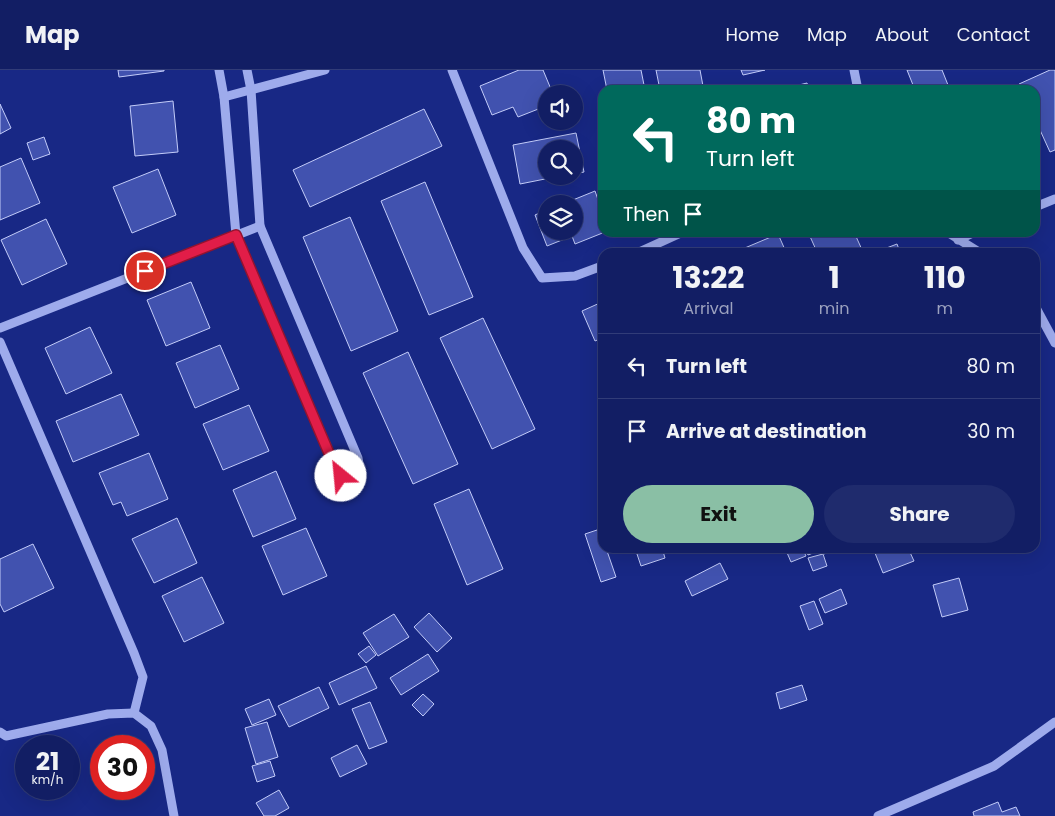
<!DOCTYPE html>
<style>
body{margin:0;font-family:Poppins,sans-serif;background:#1f2b6d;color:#f1f3f6;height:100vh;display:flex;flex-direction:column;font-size:19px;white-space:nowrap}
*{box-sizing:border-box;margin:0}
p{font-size:16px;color:#9ca2bf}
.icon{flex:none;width:28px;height:28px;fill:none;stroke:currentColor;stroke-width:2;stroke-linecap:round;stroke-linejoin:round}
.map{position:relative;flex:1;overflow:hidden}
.sheet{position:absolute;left:598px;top:178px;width:442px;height:305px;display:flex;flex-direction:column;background:#121e64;border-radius:15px;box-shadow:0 5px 20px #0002,0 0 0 1px #313c78}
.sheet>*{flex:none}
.banner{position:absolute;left:598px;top:15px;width:442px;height:152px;border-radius:15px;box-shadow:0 5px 20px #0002,0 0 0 1px #313c78;background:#00695c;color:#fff;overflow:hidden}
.controls{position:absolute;left:538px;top:15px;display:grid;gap:10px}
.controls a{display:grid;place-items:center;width:45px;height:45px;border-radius:50%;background:#121e64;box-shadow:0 5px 20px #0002,0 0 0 1px #313c78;font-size:25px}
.speed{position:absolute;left:15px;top:665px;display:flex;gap:10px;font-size:25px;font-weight:700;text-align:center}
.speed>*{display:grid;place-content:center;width:65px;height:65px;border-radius:50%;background:#121e64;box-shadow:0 5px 20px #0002,0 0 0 1px #313c78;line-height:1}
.speed small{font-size:12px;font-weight:400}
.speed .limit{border:8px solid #d22;background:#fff;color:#111}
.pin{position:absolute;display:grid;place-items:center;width:42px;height:42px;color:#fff;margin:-21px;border:2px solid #fff;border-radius:50%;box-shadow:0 1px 5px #0007}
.me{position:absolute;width:55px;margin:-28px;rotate:332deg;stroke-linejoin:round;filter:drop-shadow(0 0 4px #0008)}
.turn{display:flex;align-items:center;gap:18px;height:105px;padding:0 25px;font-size:22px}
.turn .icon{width:65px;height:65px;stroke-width:2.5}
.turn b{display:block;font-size:35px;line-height:42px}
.then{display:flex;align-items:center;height:48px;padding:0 25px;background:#0003;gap:10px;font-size:19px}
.eta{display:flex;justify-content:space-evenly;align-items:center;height:85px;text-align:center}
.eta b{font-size:30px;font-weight:700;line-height:35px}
.action{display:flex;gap:10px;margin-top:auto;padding:10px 25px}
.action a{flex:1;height:58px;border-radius:30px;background:#8abfa5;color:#111;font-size:20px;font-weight:700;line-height:58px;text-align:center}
.action a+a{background:#1f2b6d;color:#f1f3f6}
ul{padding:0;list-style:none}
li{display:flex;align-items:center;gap:15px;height:65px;padding:0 25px;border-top:1px solid #313c78}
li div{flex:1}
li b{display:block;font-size:19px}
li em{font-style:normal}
header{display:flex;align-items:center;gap:30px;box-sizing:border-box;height:70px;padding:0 25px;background:#121e64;border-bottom:1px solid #313c78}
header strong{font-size:24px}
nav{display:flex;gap:28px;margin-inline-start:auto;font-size:18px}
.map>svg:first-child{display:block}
.building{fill:#4152af;stroke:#c3ccf9}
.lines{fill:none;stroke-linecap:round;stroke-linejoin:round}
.minor{stroke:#9eabec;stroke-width:9}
.route-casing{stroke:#92132f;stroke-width:12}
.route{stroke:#e11d48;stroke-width:9}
</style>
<header>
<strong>Map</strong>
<nav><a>Home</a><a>Map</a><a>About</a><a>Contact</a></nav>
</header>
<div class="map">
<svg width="1055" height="746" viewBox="0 0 1055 746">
<rect width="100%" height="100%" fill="#182885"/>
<g class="building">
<polygon points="118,0 164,0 164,1 119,7"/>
<polygon points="519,0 543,0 553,24 546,24 546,36 518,47 513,37 492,45 480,16"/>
<polygon points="603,0 641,0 645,20 607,20"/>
<polygon points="656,0 700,0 703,16 682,20 660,20"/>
<polygon points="741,0 765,0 743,5"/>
<polygon points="907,0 942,0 950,20 915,20"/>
<polygon points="1050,0 1055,0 1055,80 1050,82 1035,49 1035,20 1022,20 1019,14"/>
<polygon points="807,13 809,20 779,20"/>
<polygon points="173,31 178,82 135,86 130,36"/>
<polygon points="0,34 11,58 0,64"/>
<polygon points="424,39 442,76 310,137 293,100"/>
<polygon points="576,63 584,102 574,104 574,79 546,79 546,106 560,106 520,114 513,75"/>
<polygon points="44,67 50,84 33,90 27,73"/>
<polygon points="21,88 40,133 0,150 0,97"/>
<polygon points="158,99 176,145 132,163 113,117"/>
<polygon points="425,112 473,227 429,245 381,131"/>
<polygon points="595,121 602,141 602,162 605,162 575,174 572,166 547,176 535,145 546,140 546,161 574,161 574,134 563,134"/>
<polygon points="350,147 398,261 351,281 303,167"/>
<polygon points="46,149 67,194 22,215 1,170"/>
<polygon points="808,162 854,162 863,182 817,182"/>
<polygon points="778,164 786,182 741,182 740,180"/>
<polygon points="897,174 900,182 876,182"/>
<polygon points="191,212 210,258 166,276 147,230"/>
<polygon points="602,232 602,268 595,271 582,241"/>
<polygon points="483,248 535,359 492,379 440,268"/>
<polygon points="90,257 112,303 66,324 45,278"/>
<polygon points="220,275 239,319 195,338 176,293"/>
<polygon points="408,282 458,394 413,414 363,303"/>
<polygon points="121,324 139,365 73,392 56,351"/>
<polygon points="249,335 269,381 223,400 203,354"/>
<polygon points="149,383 168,429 127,446 121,432 113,435 99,403"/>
<polygon points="276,401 296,449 253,467 233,420"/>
<polygon points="469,419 503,499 467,515 434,434"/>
<polygon points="1035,432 1039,449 1035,450"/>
<polygon points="177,448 197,493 154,513 132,469"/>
<polygon points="306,458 327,506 283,525 262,476"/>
<polygon points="600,459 602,478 606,478 616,507 601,512 585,464"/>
<polygon points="33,474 54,518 4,542 0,534 0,489"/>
<polygon points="635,478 662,478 665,488 641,496"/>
<polygon points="785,478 802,478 806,486 791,492"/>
<polygon points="805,478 840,478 824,484 823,479 808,485"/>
<polygon points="873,478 908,478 914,491 883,503"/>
<polygon points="823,484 827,496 813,501 808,488"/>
<polygon points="720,493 728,509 692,526 685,511"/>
<polygon points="202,507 224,553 184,572 162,526"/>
<polygon points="959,508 968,540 942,547 933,515"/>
<polygon points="841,519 847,534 825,543 819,529"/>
<polygon points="814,531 823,554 809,560 800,536"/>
<polygon points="429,543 452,568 437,582 414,557"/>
<polygon points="394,544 409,567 378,586 363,563"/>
<polygon points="369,576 376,585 366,593 358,584"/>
<polygon points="428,584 439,601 401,625 390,608"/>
<polygon points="366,596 377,618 339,635 329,613"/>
<polygon points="802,615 807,630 780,639 776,623"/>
<polygon points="319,617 329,638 289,657 278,636"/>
<polygon points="423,624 434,634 423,646 412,635"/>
<polygon points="269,629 276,645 252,655 245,639"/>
<polygon points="370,632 387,672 369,679 352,639"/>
<polygon points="267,652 278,687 256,694 245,658"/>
<polygon points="357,675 367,694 340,707 331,688"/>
<polygon points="270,691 275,706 257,712 252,696"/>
<polygon points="279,720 289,738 275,746 264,746 256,733"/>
<polygon points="998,732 1002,742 1016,737 1020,746 974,746 973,742"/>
</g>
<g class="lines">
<g class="minor">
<polyline points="219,0 224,27 236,165 335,395 341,406 354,409 360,400 358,388 260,156 251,20 247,0"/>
<polyline points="452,0 523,178 542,208 575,206 602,196"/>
<polyline points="854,0 858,20"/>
<polyline points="224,27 325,0"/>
<polyline points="1035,137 1055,129"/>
<polyline points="947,162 979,182"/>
<polyline points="958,170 975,162"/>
<polyline points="639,182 683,162"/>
<polyline points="1035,236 1055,273"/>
<polyline points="0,258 260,156"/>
<polyline points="0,272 134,583 143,607 134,643"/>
<polyline points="0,662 6,666 108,644 134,643 151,656 162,680 174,746"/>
<polyline points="878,746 994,696 1055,652"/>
</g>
</g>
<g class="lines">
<g class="route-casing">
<polyline id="route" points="145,201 236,165 334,395 341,406"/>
</g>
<use href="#route" class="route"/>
</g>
</svg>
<div class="controls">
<a><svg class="icon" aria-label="sound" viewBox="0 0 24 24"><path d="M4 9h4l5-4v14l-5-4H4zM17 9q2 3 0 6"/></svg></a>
<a><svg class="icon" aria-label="search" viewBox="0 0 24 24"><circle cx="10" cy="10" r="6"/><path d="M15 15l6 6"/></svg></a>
<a><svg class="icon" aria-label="layers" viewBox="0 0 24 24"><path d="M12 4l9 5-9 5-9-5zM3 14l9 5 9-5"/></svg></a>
</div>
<div class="speed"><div>21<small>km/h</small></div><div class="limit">30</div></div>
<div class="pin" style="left:145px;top:201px;background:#d93025"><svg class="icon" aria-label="arrive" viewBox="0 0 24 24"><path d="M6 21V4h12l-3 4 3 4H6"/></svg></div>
<svg class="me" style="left:341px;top:406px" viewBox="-20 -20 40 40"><circle r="19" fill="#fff"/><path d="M0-13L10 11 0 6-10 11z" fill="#e11d48"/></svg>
<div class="banner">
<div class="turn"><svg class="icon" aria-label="left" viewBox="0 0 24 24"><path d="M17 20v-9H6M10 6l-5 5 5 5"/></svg><div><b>80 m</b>Turn left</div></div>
<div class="then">Then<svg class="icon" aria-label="arrive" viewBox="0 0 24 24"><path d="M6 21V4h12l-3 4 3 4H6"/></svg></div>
</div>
<section class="sheet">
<div class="eta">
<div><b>13:22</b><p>Arrival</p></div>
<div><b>1</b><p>min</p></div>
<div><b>110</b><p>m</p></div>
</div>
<ul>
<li><svg class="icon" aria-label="left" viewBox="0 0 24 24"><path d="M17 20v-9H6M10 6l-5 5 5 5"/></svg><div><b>Turn left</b></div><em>80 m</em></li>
<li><svg class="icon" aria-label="arrive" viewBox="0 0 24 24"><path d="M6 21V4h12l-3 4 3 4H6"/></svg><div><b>Arrive at destination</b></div><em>30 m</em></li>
</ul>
<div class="action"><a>Exit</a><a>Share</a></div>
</section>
</div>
